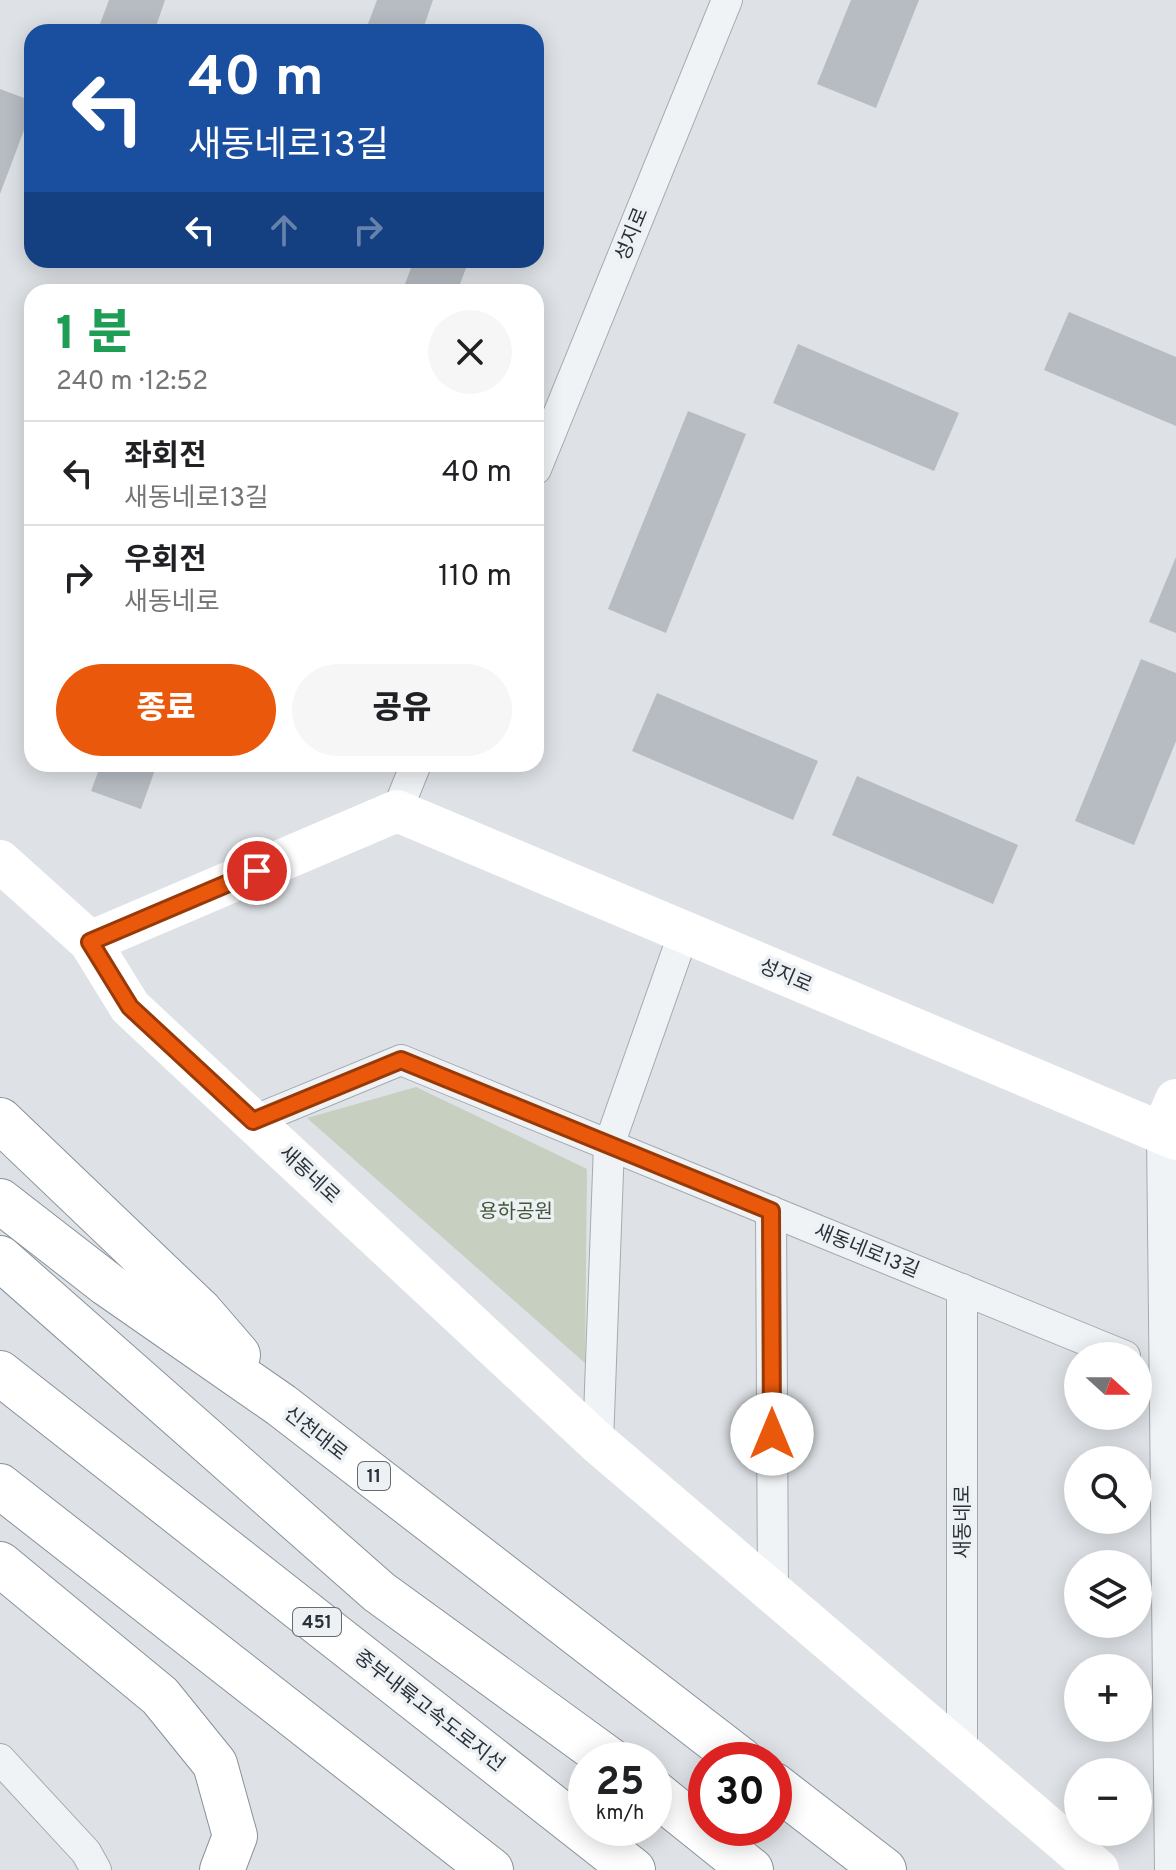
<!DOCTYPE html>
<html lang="ko">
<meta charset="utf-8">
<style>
body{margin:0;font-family:Overpass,"Noto Sans KR",sans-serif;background:#f6f6f6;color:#202124;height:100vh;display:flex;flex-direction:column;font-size:30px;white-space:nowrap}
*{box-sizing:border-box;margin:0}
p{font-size:26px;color:#757577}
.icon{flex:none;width:44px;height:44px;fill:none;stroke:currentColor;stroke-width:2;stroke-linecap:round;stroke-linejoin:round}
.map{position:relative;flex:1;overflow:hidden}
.details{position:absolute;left:24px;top:284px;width:520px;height:488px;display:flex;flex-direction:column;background:#fff;border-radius:24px;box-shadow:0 4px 20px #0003}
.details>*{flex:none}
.top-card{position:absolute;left:24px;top:24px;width:520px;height:244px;border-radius:24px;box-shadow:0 4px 20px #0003;background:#1a4fa0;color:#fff;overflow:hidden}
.needle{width:52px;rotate:111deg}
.fabs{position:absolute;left:1064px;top:1342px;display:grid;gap:16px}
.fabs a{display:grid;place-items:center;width:88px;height:88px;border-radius:50%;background:#fff;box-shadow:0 4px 20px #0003;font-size:40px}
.speed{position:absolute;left:568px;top:1742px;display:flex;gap:16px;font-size:40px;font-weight:700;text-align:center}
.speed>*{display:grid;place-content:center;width:104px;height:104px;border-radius:50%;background:#fff;box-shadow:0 4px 20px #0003;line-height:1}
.speed small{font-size:20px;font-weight:400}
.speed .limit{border:12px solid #d22;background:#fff;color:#111}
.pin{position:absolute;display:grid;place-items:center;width:68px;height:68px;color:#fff;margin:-34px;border:4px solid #fff;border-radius:50%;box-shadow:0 2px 8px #0007}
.me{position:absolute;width:88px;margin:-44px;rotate:0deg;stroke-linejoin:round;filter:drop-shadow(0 0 6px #0008)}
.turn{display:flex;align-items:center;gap:28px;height:168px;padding:0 32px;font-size:36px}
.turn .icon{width:104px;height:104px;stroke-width:2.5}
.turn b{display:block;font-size:56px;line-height:68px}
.lanes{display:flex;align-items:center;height:76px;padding:0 32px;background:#0003;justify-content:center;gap:40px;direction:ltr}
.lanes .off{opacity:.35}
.round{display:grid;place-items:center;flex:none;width:84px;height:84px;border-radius:42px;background:#f6f6f6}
.head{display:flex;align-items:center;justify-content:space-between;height:136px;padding:0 32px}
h1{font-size:48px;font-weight:800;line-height:60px;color:#1e9e55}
.primary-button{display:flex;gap:16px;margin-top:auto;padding:16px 32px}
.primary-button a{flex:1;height:92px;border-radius:48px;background:#ea580c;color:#fff;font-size:32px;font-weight:800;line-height:92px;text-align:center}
.primary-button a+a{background:#f6f6f6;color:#202124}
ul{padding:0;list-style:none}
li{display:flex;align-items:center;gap:24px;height:104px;padding:0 32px;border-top:2px solid #e0e0e0}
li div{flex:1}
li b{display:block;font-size:30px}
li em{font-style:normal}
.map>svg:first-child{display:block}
.green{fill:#c6cfc0}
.building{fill:#b6bcc2}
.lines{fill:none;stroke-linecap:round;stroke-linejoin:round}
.street-casing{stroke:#a4aaaf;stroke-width:32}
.highway-casing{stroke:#87929b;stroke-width:46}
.street{stroke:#f0f3f5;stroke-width:30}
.secondary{stroke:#fff;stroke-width:42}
.highway{stroke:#fff;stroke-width:44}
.route-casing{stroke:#983908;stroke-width:20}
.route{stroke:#ea580c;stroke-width:14}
.labels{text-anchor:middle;stroke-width:7;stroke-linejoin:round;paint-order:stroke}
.shield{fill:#edf1f4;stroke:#646b72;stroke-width:2}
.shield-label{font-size:18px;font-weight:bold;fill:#29323b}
.street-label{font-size:20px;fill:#29323b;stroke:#edf1f4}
.park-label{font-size:20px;fill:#415638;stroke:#edf1f4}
</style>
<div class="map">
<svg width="1176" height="1870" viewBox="0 0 1176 1870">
<rect width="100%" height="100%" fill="#dee2e6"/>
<polygon class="green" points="416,1087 587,1169 585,1363 307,1118"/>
<g class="building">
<polygon points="109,0 165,0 154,32 97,32"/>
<polygon points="377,0 433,0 422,32 365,32"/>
<polygon points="851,0 919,0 876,108 817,84"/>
<polygon points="0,89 32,101 32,109 0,194"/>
<polygon points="414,260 469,260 457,292 402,292"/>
<polygon points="1069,312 1176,357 1176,426 1044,370"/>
<polygon points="798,344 959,413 934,471 773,403"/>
<polygon points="688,411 746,434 666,633 608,609"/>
<polygon points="1176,557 1176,633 1149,622"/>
<polygon points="1141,659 1176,673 1176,741 1134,845 1075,821"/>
<polygon points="657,693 818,761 793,820 632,751"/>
<polygon points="101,764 157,764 141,809 91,791"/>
<polygon points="857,776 1018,845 993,904 832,835"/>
</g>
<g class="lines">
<g class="street-casing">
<g id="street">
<polyline points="536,469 727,0"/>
<polyline points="397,811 416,764"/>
<polyline points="253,1121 401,1060 1125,1356"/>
<polyline points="1162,1133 1170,1870"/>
<polyline points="771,1211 773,1594"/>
<polyline points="962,1289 962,1756"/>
<polyline points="598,1443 609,1145 684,932"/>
<polyline points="0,1759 86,1852 96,1870"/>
</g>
</g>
<g class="highway-casing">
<g id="highway">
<polyline points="0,1120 200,1311 238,1355"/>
<polyline points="0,1201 107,1284 281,1405 741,1760"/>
<polyline points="0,1258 379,1592 610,1760"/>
<polyline points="0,1373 633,1870"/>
<polyline points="0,1486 491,1870"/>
<polyline points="0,1564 160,1696 215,1764 235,1836 222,1870"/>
<polyline points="774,1785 884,1870"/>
<polyline points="654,1792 751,1870"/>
</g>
</g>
<use href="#street" class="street"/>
<g class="secondary">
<polyline points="0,861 90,942 130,1007 598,1443 1098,1870"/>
<polyline points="90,942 397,811 1176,1139"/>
<polyline points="1162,1133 1176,1100"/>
</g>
<use href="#highway" class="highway"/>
</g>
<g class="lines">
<g class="route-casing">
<polyline id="route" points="257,871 90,942 130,1007 253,1121 401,1060 771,1211 772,1434"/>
</g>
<use href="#route" class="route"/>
</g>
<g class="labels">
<g class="shield">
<rect x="358" y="1462" width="32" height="28" rx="6"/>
<rect x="293" y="1608" width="48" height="28" rx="6"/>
</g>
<g class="shield-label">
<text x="374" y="1482">11</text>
<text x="317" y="1628">451</text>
</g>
<g class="street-label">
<text transform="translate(631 234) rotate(-68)" y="7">성지로</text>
<text transform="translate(786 975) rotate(23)" y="7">성지로</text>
<text transform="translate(310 1174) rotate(43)" y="7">새동네로</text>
<text transform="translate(867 1250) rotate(22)" y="7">새동네로13길</text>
<text transform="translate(316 1433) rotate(38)" y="7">신천대로</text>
<text transform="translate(962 1522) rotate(-90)" y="7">새동네로</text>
<text transform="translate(430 1710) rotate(38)" y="7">중부내륙고속도로지선</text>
</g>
<g class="park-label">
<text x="516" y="1218">용하공원</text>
</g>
</g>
</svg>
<div class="fabs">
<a><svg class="needle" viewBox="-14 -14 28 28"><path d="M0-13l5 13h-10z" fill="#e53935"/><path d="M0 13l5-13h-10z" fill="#757577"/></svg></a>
<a><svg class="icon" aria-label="search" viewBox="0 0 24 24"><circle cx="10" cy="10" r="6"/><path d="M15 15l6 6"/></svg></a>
<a><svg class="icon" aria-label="layers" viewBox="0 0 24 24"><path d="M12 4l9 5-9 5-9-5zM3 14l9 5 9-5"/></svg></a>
<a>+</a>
<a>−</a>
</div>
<div class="speed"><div>25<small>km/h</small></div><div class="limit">30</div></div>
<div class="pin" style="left:257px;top:871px;background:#d93025"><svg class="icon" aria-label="arrive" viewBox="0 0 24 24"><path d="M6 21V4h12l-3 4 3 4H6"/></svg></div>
<svg class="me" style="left:772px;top:1434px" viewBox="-20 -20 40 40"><circle r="19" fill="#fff"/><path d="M0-13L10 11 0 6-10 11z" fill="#ea580c"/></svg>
<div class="top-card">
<div class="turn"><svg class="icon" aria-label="left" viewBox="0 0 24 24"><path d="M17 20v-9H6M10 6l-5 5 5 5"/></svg><div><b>40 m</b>새동네로13길</div></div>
<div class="lanes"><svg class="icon" aria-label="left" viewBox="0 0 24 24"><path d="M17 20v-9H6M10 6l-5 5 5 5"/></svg><svg class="icon off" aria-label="ahead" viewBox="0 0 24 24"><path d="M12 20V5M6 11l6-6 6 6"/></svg><svg class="icon off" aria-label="right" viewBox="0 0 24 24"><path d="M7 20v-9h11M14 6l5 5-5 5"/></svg></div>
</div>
<section class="details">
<div class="head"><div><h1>1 분</h1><p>240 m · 12:52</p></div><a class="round"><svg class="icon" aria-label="close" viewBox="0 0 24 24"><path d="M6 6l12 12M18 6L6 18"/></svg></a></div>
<ul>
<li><svg class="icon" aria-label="left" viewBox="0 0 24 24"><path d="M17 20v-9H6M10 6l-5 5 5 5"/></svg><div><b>좌회전</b><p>새동네로13길</p></div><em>40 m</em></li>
<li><svg class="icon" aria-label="right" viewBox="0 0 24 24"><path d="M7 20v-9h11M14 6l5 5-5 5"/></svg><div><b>우회전</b><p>새동네로</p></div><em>110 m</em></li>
</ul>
<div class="primary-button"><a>종료</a><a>공유</a></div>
</section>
</div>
